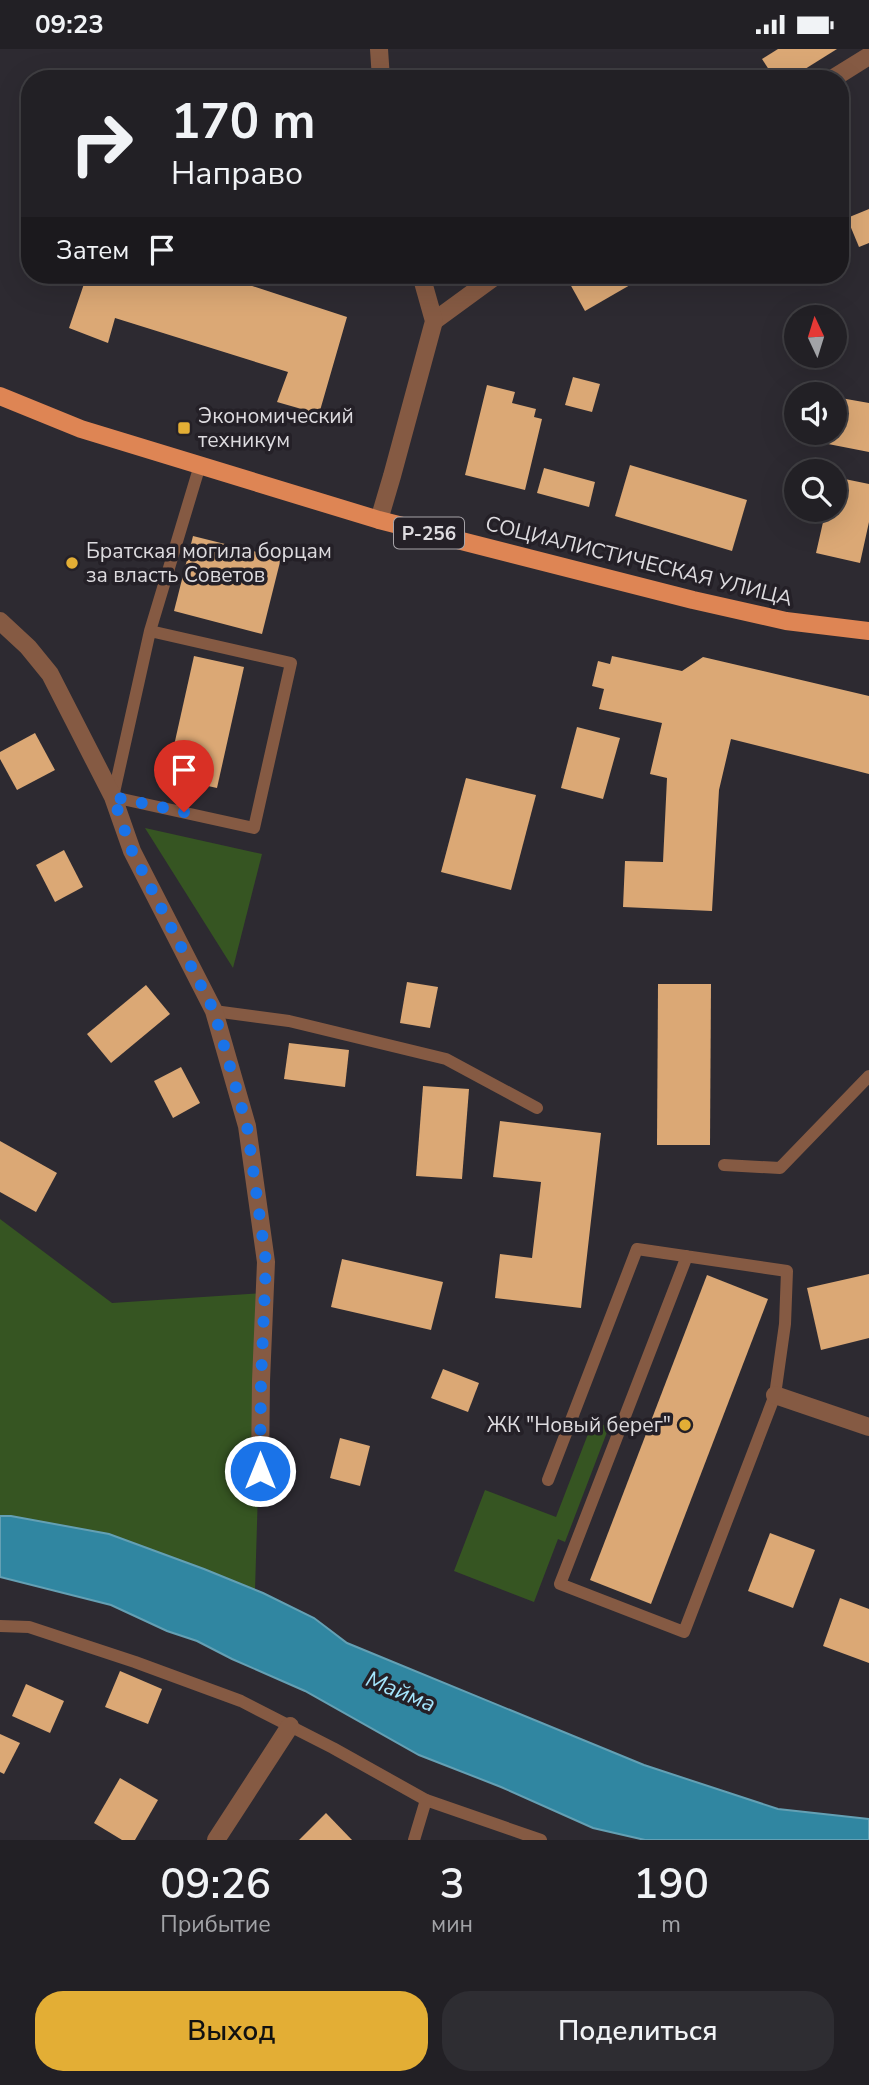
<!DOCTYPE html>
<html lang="ru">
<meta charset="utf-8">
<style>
body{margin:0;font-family:"Nunito Sans",sans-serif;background:#2e2d32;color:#f1f3f6;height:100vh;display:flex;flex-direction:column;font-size:26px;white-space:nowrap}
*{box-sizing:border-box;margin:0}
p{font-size:23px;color:#a2a3a7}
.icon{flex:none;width:38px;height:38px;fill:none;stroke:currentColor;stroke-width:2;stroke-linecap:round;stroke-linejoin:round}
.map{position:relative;height:1791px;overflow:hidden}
.details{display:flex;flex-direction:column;background:#222025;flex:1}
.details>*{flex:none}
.hud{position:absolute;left:21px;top:21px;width:828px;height:214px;border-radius:28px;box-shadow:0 7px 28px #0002,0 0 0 2px #3f3e42;background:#222025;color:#f1f3f6;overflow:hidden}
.needle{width:46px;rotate:356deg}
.tools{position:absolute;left:784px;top:256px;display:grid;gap:14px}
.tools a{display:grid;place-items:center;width:63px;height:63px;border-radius:50%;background:#222025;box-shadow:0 7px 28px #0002,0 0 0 2px #3f3e42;font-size:35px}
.pin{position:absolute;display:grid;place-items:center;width:60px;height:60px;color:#fff;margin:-72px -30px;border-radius:50% 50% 50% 0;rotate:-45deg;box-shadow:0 0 7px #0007}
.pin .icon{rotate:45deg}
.me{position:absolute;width:77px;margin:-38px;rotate:0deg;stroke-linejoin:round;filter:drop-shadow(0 0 5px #0008)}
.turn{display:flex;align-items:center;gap:24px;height:147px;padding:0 35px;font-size:32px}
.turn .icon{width:91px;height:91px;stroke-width:2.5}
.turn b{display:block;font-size:49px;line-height:60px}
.then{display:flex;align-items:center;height:66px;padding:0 35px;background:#0003;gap:14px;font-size:26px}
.eta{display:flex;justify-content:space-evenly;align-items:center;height:119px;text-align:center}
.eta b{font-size:42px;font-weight:600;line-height:49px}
.primary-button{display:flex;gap:14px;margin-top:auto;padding:14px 35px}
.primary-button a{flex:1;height:80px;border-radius:28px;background:#e3ae35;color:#111;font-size:28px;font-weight:600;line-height:80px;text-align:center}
.primary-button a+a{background:#2e2d32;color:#f1f3f6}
.status{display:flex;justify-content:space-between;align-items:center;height:49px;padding:0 35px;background:#222025;direction:ltr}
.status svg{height:19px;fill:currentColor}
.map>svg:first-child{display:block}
.green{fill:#365522}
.water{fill:#3086a1;stroke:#64a0b4;stroke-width:2}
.building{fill:#dba875}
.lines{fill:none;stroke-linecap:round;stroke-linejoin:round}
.service{stroke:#855a43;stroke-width:12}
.minor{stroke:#855a43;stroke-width:18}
.primary{stroke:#de8554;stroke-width:18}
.route{stroke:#1a73e8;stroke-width:12;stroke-dasharray:0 21.6}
.poi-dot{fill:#e3ae35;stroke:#242027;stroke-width:2.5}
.labels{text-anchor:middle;stroke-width:7;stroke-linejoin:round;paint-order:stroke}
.shield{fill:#242027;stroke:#a6a3a8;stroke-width:2}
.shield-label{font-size:19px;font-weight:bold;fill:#dddbdf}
.poi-label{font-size:21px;fill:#dddbdf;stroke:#242027;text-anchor:start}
.street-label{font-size:21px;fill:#dddbdf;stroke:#242027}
.water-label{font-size:23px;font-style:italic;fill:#a5e5fc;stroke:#242027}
</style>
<div class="status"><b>09:23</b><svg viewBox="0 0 49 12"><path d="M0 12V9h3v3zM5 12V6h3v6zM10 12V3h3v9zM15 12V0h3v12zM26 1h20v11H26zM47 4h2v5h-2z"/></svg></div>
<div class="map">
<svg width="869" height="1791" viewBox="0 0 869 1791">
<rect width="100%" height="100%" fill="#2d2a31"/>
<g class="green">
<polygon points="145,779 262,805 233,919"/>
<polygon points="0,1170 112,1254 264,1244 255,1541 204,1520 109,1485 12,1467 0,1467"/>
<polygon points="593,1372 609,1378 565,1493 558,1490 534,1553 454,1522 485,1441 556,1468"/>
</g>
<polygon class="water" points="0,1467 11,1467 109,1485 204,1520 263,1544 314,1569 347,1594 644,1716 778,1760 869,1770 869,1791 645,1791 593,1779 501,1738 419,1706 305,1642 232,1610 197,1592 167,1582 111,1556 0,1528"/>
<g class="building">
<polygon points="778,0 837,0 789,30 775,30 762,10"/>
<polygon points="126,25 170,28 170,30 126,30"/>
<polygon points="869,160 869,194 859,198 847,169"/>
<polygon points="87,226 219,226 347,268 319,365 277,353 288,323 115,269 108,294 69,279"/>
<polygon points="565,226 633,226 637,232 585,262"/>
<polygon points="573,328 600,335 592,363 565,356"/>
<polygon points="487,336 515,343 512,354 536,360 534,368 542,370 525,441 465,426"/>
<polygon points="835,348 869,354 869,403 823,394 825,383 835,383"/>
<polygon points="630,416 747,451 732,502 615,467"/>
<polygon points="544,419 595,433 589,458 537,444"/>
<polygon points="835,428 869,435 869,473 860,514 816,504 826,460 835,460"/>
<polygon points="193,487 281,509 262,585 174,562"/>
<polygon points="194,607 244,618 217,739 167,728"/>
<polygon points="612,607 682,622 703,608 869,647 869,725 731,690 719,741 712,862 623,858 625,812 663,813 667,729 650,725 662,674 599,660 604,640 592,637 598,612 610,615"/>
<polygon points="577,678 620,689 603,750 561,739"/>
<polygon points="35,684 55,721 17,741 0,710 0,703"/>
<polygon points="466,729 536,746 511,841 441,823"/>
<polygon points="64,801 83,838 55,853 36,816"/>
<polygon points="407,933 438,938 430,979 400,974"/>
<polygon points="658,935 711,935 710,1096 657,1096"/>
<polygon points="146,936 170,965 111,1014 87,985"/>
<polygon points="289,994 349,1001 345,1038 284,1030"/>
<polygon points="181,1018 200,1054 173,1069 154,1032"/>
<polygon points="423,1037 469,1040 462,1130 416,1127"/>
<polygon points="500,1072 601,1084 581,1259 495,1249 500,1205 532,1209 541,1133 493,1128"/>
<polygon points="0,1092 57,1124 36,1163 0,1143"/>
<polygon points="342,1210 443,1233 431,1281 331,1258"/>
<polygon points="869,1225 869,1289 821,1301 807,1239"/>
<polygon points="707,1226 768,1250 651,1555 590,1531"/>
<polygon points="443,1320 479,1334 468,1363 431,1349"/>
<polygon points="340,1389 370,1397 360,1437 330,1429"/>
<polygon points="770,1484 815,1501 793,1559 748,1542"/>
<polygon points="840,1549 869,1560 869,1614 823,1597"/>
<polygon points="120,1622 162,1640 148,1675 105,1658"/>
<polygon points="26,1635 64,1652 50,1684 12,1667"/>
<polygon points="0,1685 20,1694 4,1725 0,1723"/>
<polygon points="120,1729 158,1751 135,1791 122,1791 94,1774"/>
<polygon points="326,1764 352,1791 299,1791"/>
</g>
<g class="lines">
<g class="service">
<polyline points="150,582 291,614 254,779 113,748 150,582 200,416"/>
<polyline points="214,962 289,972 446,1010 537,1059"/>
<polyline points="724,1116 780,1119 869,1027"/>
<polyline points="548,1431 637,1200 787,1222 785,1275 775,1346 684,1583 560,1535 687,1207"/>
<polyline points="0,1577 29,1578 135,1613 241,1652 333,1699 426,1751 541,1791"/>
<polyline points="414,1791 426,1751"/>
</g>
<g class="minor">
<polyline points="379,0 381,30"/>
<polyline points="832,30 869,7"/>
<polyline points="434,272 497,226"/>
<polyline points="379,471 392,427 434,272 421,226"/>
<polyline points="0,572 28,598 50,625 113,748 132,802 214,962 247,1077 266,1213 261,1332 260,1422"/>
<polyline points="775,1346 869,1378"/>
<polyline points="216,1791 290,1677"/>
</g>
<polyline class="primary" points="0,347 81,380 379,471 693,551 786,572 869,582"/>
</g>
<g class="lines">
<polyline class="route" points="184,763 113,748 132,802 214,962 247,1077 266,1213 261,1332 260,1422"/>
</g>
<g class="poi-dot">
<rect x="177" y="372" width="14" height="14" rx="3.5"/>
<circle cx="72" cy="514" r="7"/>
<circle cx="685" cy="1376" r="7"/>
</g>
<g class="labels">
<rect class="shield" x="394" y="468.5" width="70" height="31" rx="5"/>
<g class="shield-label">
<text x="429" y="491">Р-256</text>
</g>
<g class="poi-label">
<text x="198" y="374">Экономический<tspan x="198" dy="24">техникум</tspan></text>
<text x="86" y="509">Братская могила борцам<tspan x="86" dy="24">за власть Советов</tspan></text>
<text x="671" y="1383" text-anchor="end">ЖК "Новый берег"</text>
</g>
<g class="street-label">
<text transform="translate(639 512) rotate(14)" y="7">СОЦИАЛИСТИЧЕСКАЯ УЛИЦА</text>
</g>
<g class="water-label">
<text transform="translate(401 1642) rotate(22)" y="8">Майма</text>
</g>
</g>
</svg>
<div class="tools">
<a><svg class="needle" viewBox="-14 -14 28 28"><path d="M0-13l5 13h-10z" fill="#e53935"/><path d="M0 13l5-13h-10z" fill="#a2a3a7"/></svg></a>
<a><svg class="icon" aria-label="sound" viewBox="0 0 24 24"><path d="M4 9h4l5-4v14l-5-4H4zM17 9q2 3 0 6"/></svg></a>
<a><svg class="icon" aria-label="search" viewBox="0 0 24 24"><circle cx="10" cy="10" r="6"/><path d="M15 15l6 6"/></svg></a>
</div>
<div class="pin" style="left:184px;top:763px;background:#d93025"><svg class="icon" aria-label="arrive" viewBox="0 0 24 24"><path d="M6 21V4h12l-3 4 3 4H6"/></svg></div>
<svg class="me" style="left:260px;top:1422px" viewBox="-20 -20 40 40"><circle r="17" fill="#1a73e8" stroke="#fff" stroke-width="3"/><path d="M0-11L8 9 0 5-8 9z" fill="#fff"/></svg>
<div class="hud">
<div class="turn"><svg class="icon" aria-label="right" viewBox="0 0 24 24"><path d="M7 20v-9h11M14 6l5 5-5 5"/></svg><div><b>170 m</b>Направо</div></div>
<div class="then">Затем<svg class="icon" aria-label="arrive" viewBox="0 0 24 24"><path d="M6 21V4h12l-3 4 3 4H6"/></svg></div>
</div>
</div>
<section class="details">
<div class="eta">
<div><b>09:26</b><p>Прибытие</p></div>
<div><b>3</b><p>мин</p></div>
<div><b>190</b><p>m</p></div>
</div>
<div class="primary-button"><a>Выход</a><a>Поделиться</a></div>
</section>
